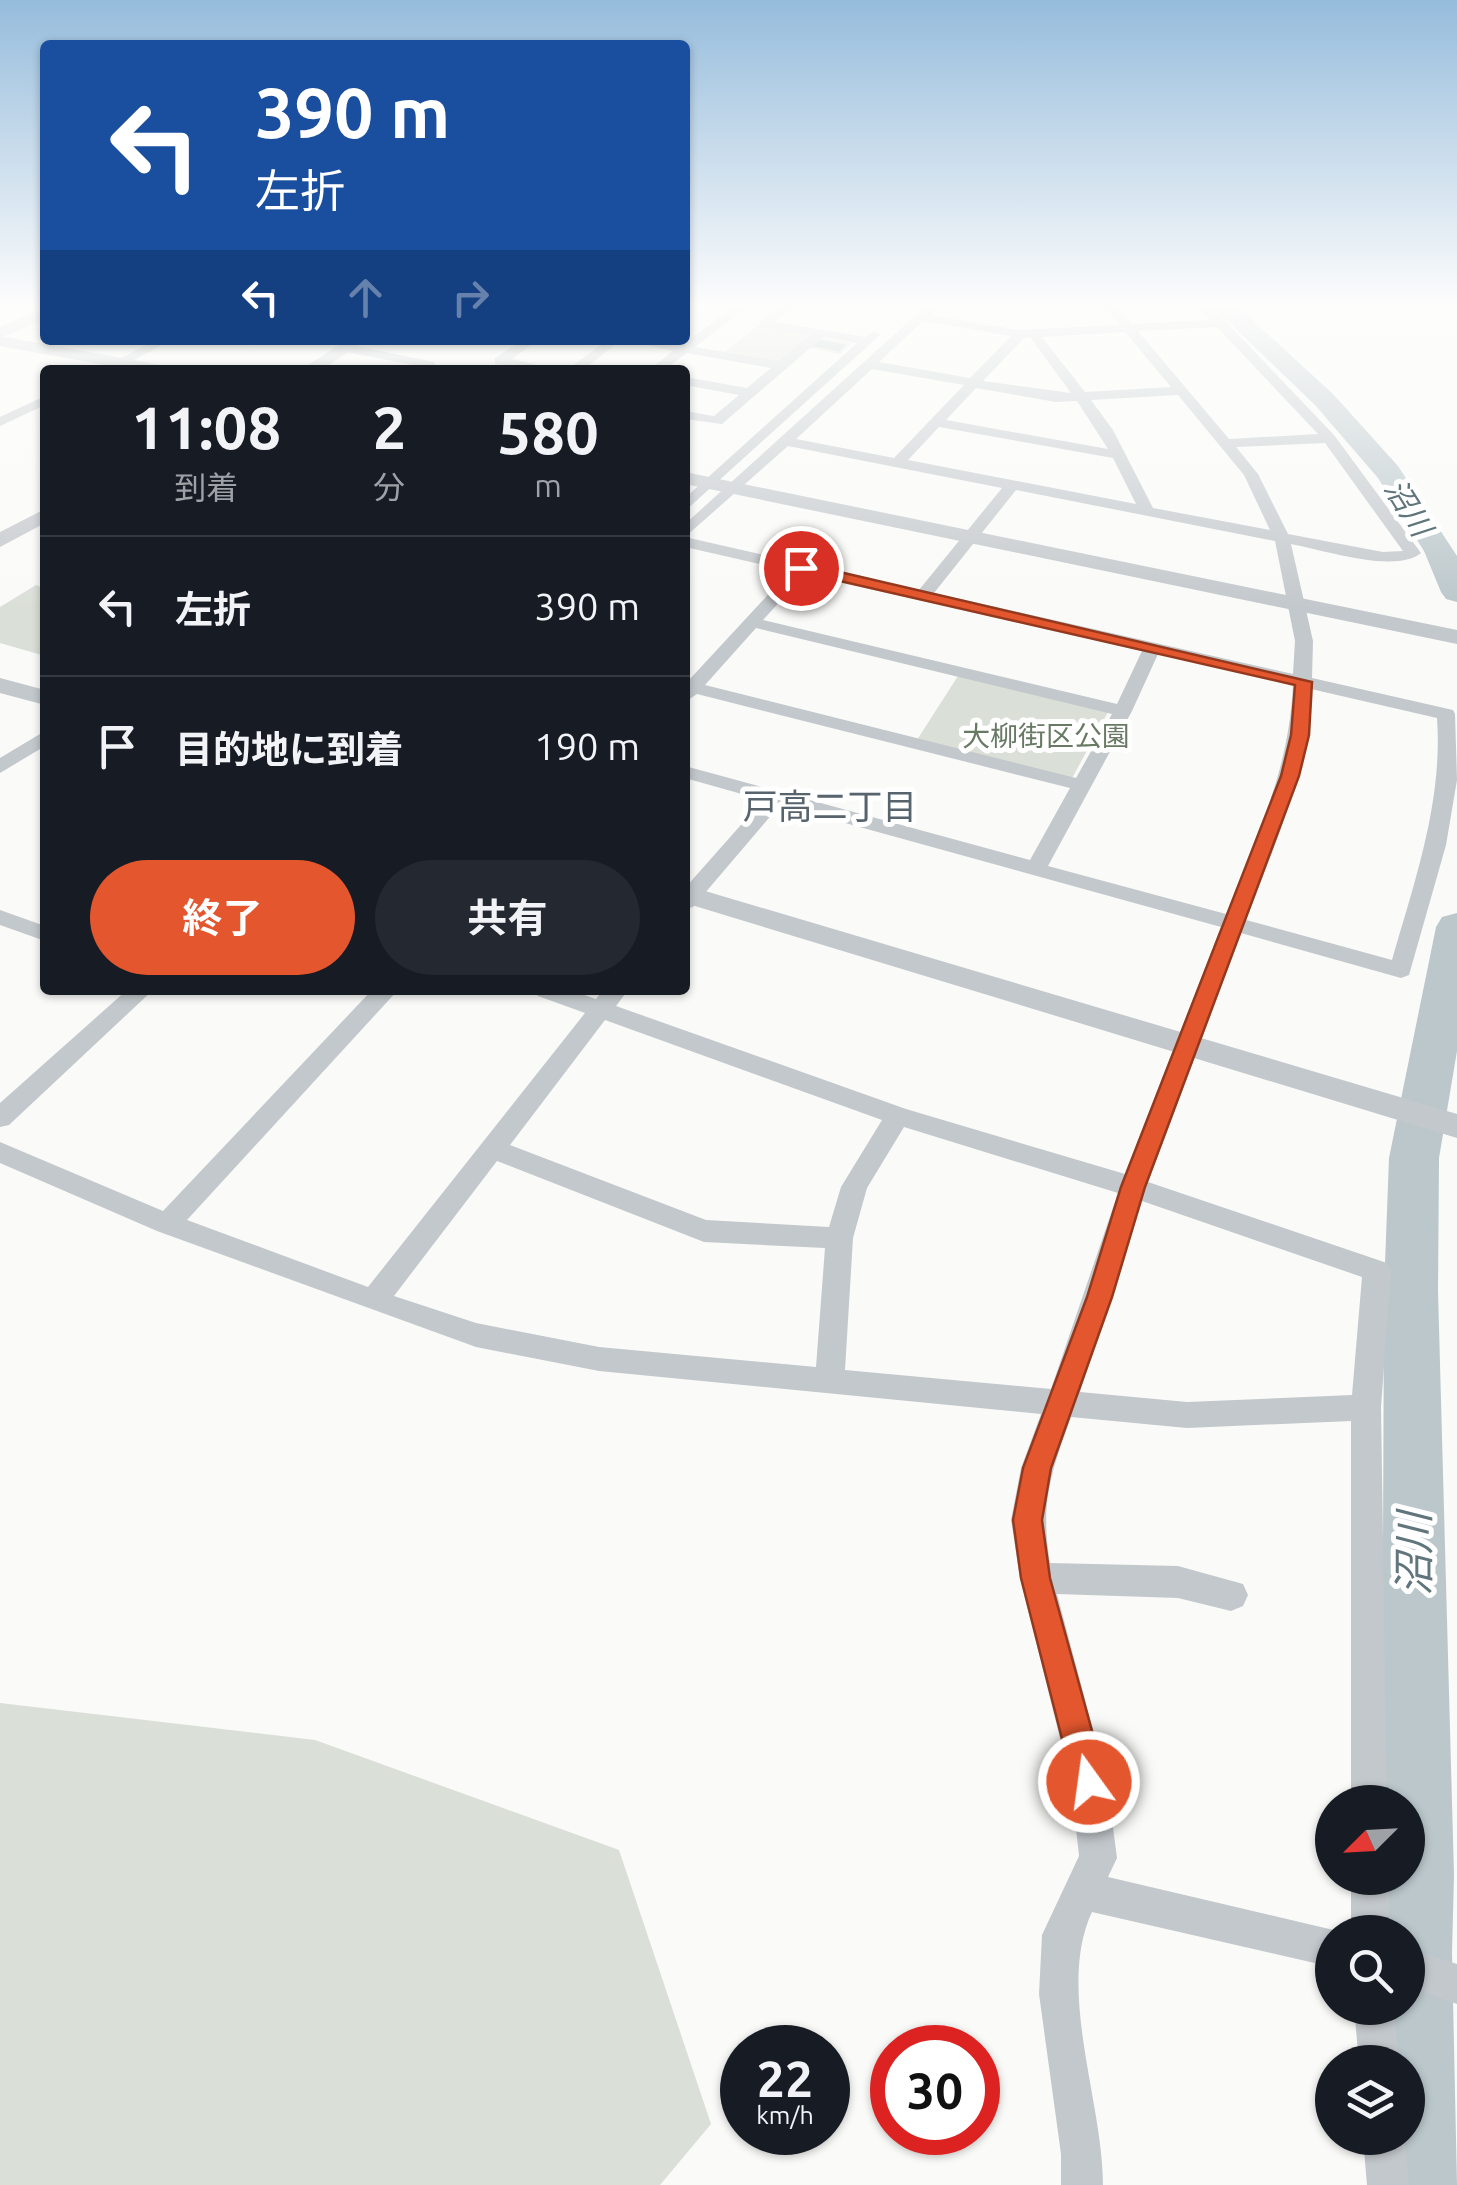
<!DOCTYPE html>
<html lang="ja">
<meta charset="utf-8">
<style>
body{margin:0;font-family:Ubuntu,"Noto Sans JP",sans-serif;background:#242831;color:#f1f3f6;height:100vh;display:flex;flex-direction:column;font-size:38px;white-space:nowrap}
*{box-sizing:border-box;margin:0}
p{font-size:32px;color:#9ea1a6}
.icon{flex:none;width:55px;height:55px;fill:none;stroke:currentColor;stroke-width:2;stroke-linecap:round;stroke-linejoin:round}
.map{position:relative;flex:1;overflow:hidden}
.panel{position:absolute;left:40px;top:365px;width:650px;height:630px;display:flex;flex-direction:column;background:#171b24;border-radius:10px;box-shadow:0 2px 8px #0004}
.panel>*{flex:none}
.banner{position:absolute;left:40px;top:40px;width:650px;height:305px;border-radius:10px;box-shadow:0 2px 8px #0004;background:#1a4fa0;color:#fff;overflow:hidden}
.needle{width:65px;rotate:246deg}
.buttons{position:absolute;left:1315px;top:1785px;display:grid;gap:20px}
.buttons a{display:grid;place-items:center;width:110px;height:110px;border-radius:50%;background:#171b24;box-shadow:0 2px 8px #0004;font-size:50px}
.speed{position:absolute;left:720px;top:2025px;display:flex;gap:20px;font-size:50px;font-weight:700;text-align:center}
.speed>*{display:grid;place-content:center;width:130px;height:130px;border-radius:50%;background:#171b24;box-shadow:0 2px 8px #0004;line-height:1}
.speed small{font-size:25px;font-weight:400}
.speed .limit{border:15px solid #d22;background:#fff;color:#111}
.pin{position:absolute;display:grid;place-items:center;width:85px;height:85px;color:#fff;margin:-42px;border:5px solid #fff;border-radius:50%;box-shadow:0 2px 10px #0007}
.me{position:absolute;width:110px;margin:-55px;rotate:346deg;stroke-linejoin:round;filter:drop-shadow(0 0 8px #0008)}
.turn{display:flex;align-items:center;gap:35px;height:210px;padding:0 50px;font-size:45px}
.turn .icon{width:130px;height:130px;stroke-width:2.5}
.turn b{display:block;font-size:70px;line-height:85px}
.lanes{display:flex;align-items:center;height:95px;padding:0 50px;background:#0003;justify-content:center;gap:50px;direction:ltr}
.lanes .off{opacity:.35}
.eta{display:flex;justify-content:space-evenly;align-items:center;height:170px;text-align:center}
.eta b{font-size:60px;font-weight:700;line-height:70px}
.action{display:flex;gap:20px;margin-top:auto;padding:20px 50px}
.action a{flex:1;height:115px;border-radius:60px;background:#e4572e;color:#fff;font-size:40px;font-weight:700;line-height:115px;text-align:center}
.action a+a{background:#242831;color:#f1f3f6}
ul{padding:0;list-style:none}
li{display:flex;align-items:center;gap:30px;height:140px;padding:0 50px;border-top:2px solid #363941}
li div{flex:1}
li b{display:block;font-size:38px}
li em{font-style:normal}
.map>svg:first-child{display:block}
.green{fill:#dadfd7}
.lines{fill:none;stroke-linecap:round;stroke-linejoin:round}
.stream{stroke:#bbc7cb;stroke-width:4}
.river{fill:#bbc7cb;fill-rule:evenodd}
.building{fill:#aab3b9;stroke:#dcdcda;stroke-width:2.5}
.minor{fill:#c3c8cc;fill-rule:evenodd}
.tertiary{fill:#c3c8cc;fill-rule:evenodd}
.route{fill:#e4572e;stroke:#94391e;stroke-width:2.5}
.labels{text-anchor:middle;stroke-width:10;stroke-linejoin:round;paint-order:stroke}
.far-park-label{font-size:28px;fill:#687a64;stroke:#fff}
.far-water-label{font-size:30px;font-style:italic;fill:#60757c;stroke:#fff}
.neighbourhood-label{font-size:35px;fill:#57646e;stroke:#fff}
.near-water-label{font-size:42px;font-style:italic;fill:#60757c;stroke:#fff}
</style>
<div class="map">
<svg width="1457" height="2185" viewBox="0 0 1457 2185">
<rect width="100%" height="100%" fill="#fafaf8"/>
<g class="green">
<polygon points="759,325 818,335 780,364 722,354"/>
<polygon points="36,585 45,588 45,656 0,643 0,607"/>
<polygon points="958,676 1108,712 1070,782 915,743"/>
<polygon points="0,1703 315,1740 619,1850 711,2124 660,2185 0,2185"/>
</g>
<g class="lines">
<polyline class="stream" points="0,329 45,309"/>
<g class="river">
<polygon points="1210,304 1235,304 1333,394 1398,466 1457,556 1457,602 1446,599 1441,592 1424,551 1378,478 1315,405"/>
<polygon points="1457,913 1457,1051 1439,1158 1438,1291 1454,1875 1452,1953 1457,2185 1384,2185 1382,2138 1408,2138 1408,2062 1378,2062 1377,2008 1408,2008 1408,1932 1378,1932 1382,1878 1408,1878 1408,1802 1382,1802 1384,1291 1389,1158 1436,927 1442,917"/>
</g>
</g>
<polygon class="building" points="818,338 849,344 840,353 809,347"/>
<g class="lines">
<g class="minor">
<polygon points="738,304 751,304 695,347 779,361 810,335 760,327 760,321 783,304 796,304 775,322 865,337 874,331 880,335 685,511 685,498 857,343 823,337 722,424 685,419 685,411 714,416 739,395 685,385 685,377 747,388 771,368 687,353 664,370 649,370 673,351 625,340 682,345"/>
<path d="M928 304H941L930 315 1020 330 1119 325 1102 304H1114L1132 324 1210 320 1196 304H1209L1334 435 1421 553C1395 574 1324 550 1291 544L1313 641 1312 678 1453 710 1455 714 1457 780 1446 845 1409 975 1401 978 1241 933 1148 1182 1387 1263 1391 1271 1381 1407 1387 1802H1351V1421L1187 1428 1071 1417C1051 1473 1040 1503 1050 1563L1178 1566 1243 1584 1248 1595 1243 1606 1231 1611 1178 1598 1057 1594 1107 1782 1117 1858 1108 1877 1342 1932H1332V1967L1092 1912C1056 1989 1103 2101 1103 2185H1061V2154L1039 1994 1042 1935 1079 1856 1071 1782 1020 1578 1011 1520 1021 1468 1041 1414 599 1371 476 1347 157 1231 0 1163V1142L163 1211 372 990H398L187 1220 368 1287 585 1013 538 996 534 990H570L596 999 603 990H628L616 1006 906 1109 1125 1174 1221 927 780 805 693 907 685 909V888L763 800 685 778V766L1030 860 1070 788 697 694 685 702V679L689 680 790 571 685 547V537L919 590 1002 488 788 446 685 537V524ZM923 321 1011 336 970 378 879 362ZM1217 327 1318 434 1229 439 1138 331ZM1125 332 1171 387 1085 392 1042 337ZM1030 337 1071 393 983 381 1024 338ZM872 369 964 385 894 458 796 439ZM976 388 1056 402 1077 401 1108 449 946 420ZM1178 395 1244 475 1270 530 1153 508 1113 430 1091 400ZM939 427 1113 458 1136 504 908 460ZM1325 443 1403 551 1383 552 1288 534 1258 474 1236 447ZM1016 490 1275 541 1295 641 1293 674 934 593ZM805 574 1142 651 1117 704 763 620ZM756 628 1112 714 1076 778 705 685ZM1158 654 1293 685C1289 771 1257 835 1226 914L1048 866 1132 711ZM1311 689 1437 718C1443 801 1415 880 1392 960L1246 920C1275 843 1308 773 1311 689ZM605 1020 882 1120 841 1187 829 1227 706 1220 510 1145ZM904 1127 1118 1193 1051 1389 845 1370 853 1238 867 1188ZM497 1161 704 1242 825 1248 816 1367 599 1347 476 1323 394 1296ZM1142 1201 1362 1277 1352 1395 1187 1402 1080 1392Z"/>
<polygon points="45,310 45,319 0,338 0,329"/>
<polygon points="156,340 172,340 115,370 98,370"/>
<polygon points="523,340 538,340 512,359 560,370 495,364 495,358"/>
<polygon points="607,340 621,340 583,370 567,370"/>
<polygon points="346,344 434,362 439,370 341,351 341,345"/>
<polygon points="45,396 45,405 0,426 0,417"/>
<polygon points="45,731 45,746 0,773 0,758"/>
<polygon points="0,910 45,926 45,941 0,925"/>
<polygon points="127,990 153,990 9,1125 0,1127 0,1103"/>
<rect x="1351" y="1878" width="38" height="54"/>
<polygon points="1408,1948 1457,1964 1457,2004 1408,1987"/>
<polygon points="1354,2008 1394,2008 1399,2062 1359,2062"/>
<polygon points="1363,2138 1405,2138 1409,2185 1367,2185"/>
</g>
<g class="tertiary">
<polygon points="0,336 161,365 170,370 132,370 0,346"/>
<polygon points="347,340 367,340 321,370 300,370"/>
<polygon points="685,472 1457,630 1457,644 685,484"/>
<polygon points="45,509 45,523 0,547 0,532"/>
<polygon points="0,678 45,690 45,705 0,693"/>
<polygon points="685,885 1457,1114 1457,1138 685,903"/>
</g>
</g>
<linearGradient id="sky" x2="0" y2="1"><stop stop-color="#96bcdc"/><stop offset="0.5" stop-color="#fdfdfc"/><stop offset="1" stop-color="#fdfdfc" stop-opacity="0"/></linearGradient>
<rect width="1457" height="610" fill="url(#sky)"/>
<polygon class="route" points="801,563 1312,682 1309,735 1299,776 1145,1187 1112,1297 1051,1468 1042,1520 1050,1578 1106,1782 1101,1794 1089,1799 1078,1794 1073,1782 1021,1578 1013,1520 1023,1468 1087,1297 1121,1187 1281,776 1291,735 1295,685 796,571 796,565"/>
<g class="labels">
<g class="far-park-label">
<text x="1046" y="746">大柳街区公園</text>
</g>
<g class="far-water-label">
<text transform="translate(1408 508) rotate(58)" y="10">沼川</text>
</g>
<g class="neighbourhood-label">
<text x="830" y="819">戸高二丁目</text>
</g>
<g class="near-water-label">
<text transform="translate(1414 1554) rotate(-90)" y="15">沼川</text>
</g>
</g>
</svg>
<div class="buttons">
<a><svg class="needle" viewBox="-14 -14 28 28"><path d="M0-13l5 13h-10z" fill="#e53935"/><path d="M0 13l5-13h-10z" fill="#9ea1a6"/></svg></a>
<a><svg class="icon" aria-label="search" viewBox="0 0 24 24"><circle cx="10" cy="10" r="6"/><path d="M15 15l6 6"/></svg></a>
<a><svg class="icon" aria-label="layers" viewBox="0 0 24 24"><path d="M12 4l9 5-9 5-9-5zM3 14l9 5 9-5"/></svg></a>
</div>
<div class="speed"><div>22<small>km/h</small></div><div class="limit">30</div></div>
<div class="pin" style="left:801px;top:568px;background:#d93025"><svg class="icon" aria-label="arrive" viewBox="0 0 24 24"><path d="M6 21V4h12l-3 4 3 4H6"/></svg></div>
<svg class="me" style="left:1089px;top:1782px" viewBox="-20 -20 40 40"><circle r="17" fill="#e4572e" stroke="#fff" stroke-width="3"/><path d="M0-11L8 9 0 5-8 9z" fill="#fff"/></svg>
<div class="banner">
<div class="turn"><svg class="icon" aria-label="left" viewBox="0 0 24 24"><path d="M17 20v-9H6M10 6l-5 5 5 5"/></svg><div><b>390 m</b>左折</div></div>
<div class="lanes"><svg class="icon" aria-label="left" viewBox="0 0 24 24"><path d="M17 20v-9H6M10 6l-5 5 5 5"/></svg><svg class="icon off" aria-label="ahead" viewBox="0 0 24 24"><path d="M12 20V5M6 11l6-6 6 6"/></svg><svg class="icon off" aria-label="right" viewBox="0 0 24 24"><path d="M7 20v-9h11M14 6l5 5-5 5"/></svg></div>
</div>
<section class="panel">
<div class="eta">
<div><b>11:08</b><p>到着</p></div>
<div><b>2</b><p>分</p></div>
<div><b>580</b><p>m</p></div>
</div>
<ul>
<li><svg class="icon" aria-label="left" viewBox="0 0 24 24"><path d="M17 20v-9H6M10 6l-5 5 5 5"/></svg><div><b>左折</b></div><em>390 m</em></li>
<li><svg class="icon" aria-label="arrive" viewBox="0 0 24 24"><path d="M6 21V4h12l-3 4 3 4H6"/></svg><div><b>目的地に到着</b></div><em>190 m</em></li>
</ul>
<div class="action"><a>終了</a><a>共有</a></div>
</section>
</div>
